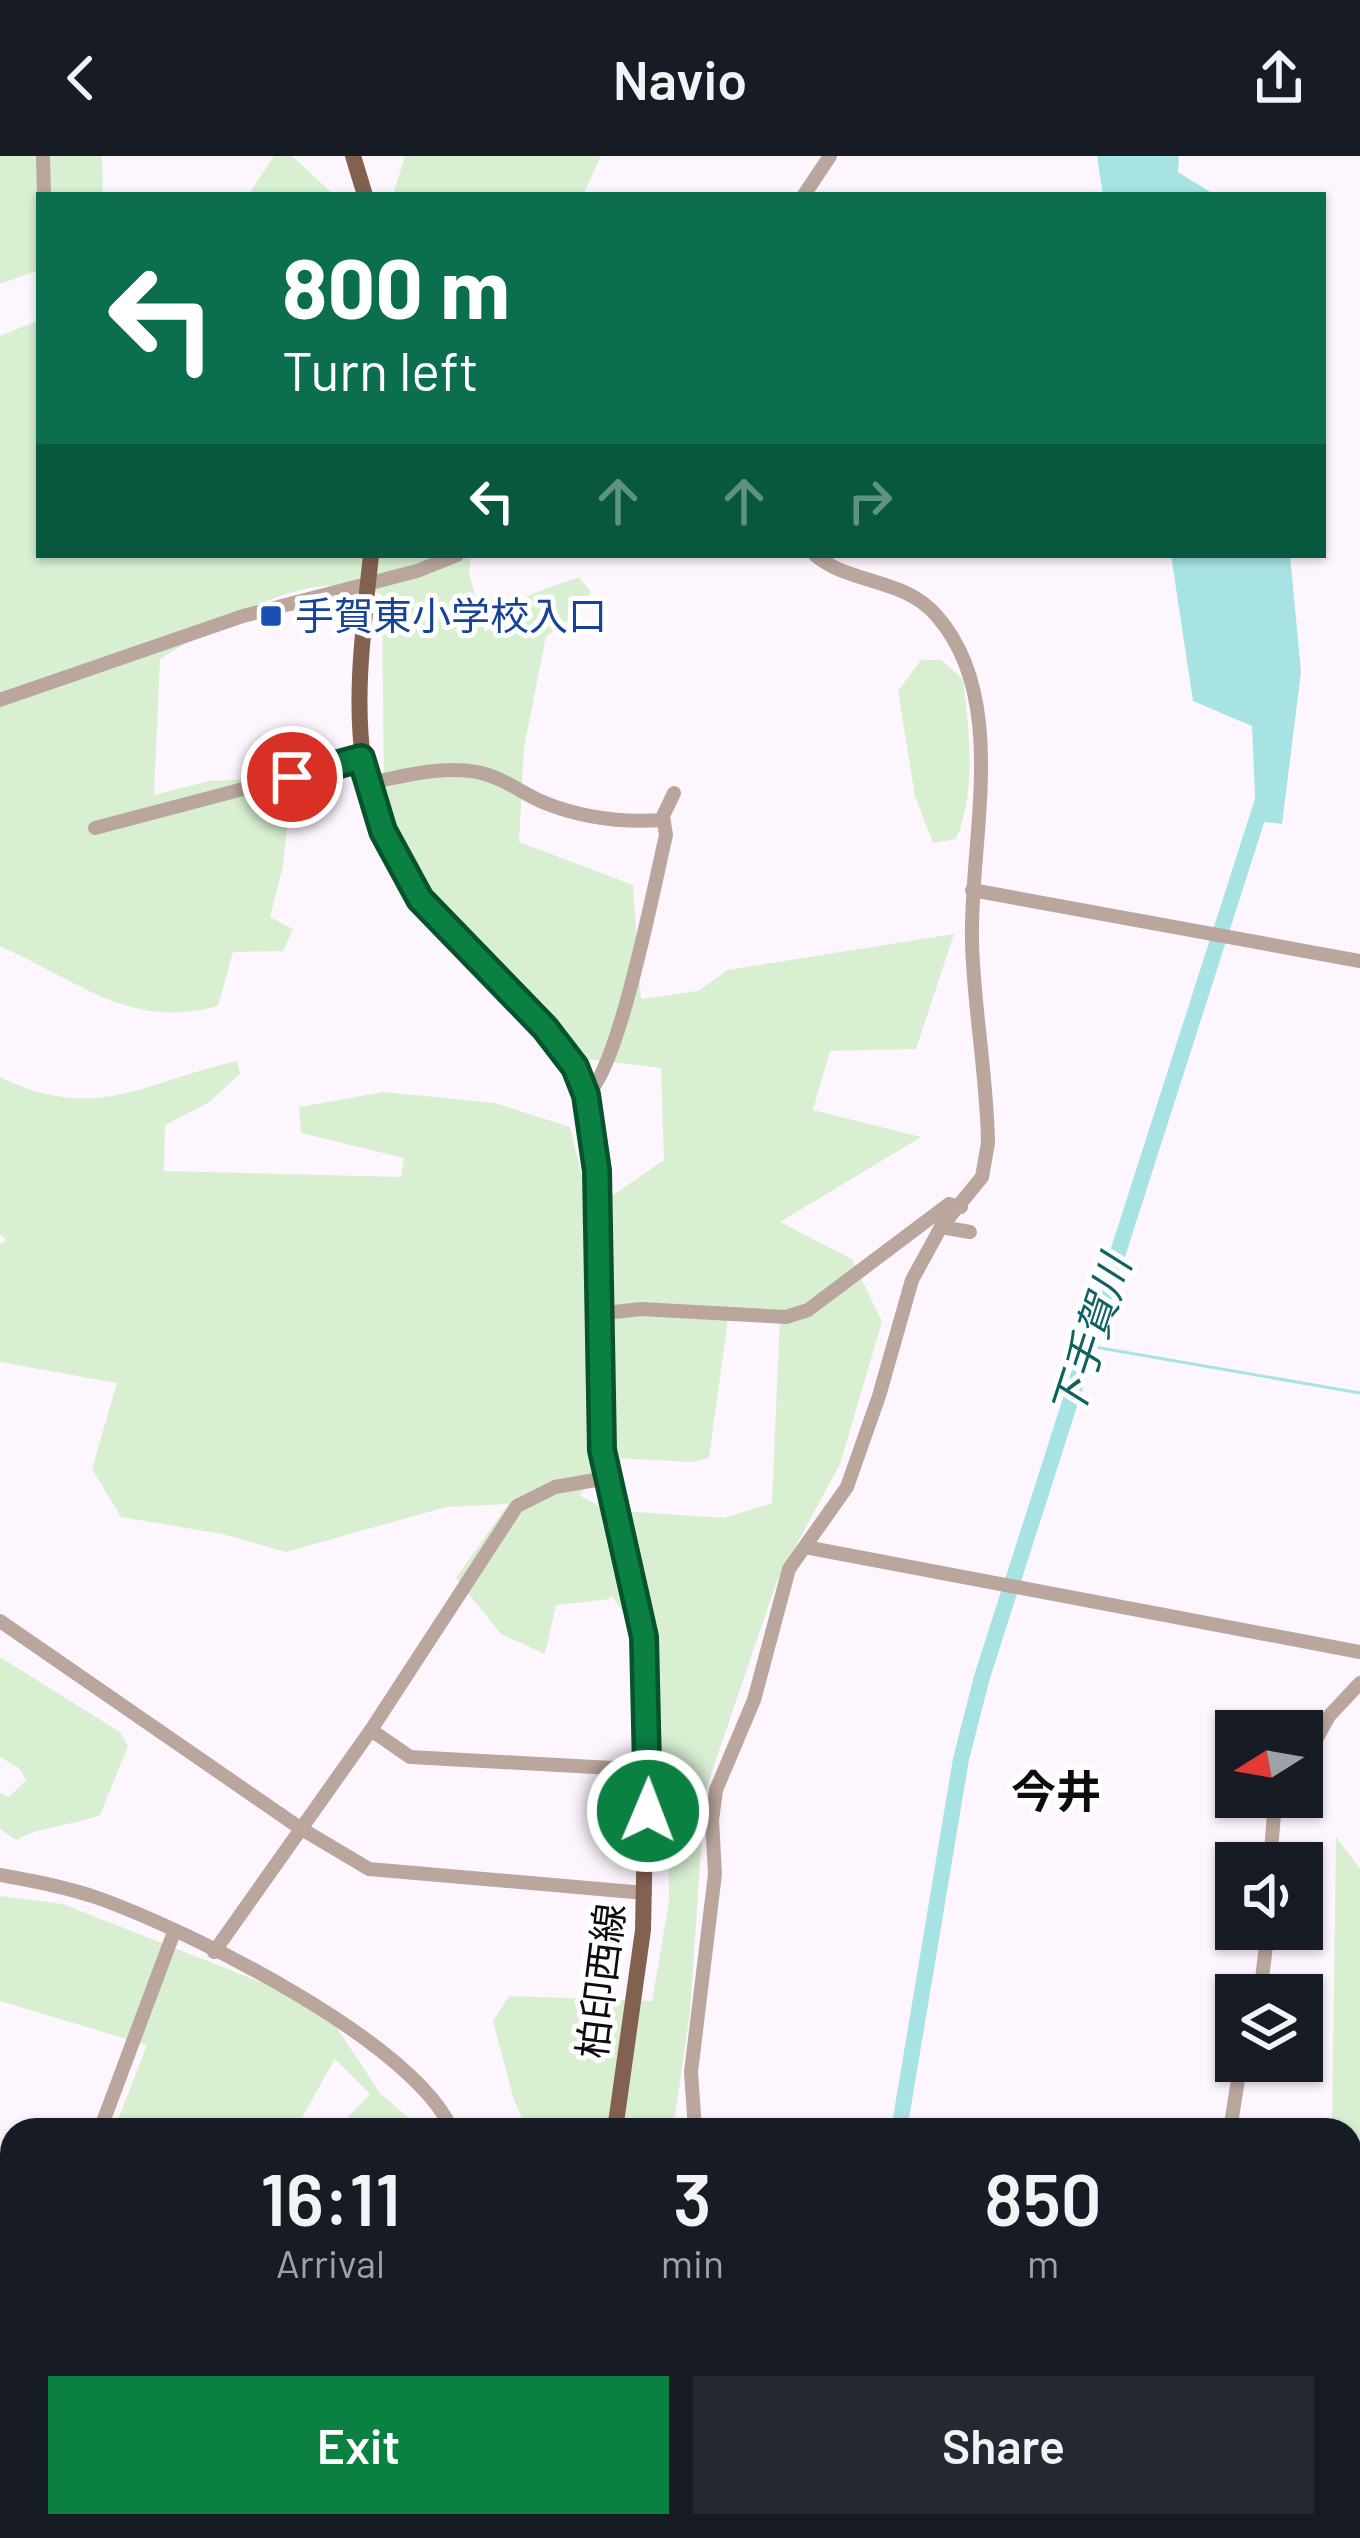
<!DOCTYPE html>
<meta charset="utf-8">
<style>
body{margin:0;font-family:Barlow,"Noto Sans JP",sans-serif;background:#242831;color:#f1f3f6;height:100vh;display:flex;flex-direction:column;font-size:45px;white-space:nowrap}
*{box-sizing:border-box;margin:0}
p{font-size:39px;color:#9ea1a6}
.icon{flex:none;width:66px;height:66px;fill:none;stroke:currentColor;stroke-width:2;stroke-linecap:round;stroke-linejoin:round}
.map{position:relative;flex:1;overflow:hidden}
.side{position:absolute;left:0px;top:1962px;width:1362px;height:420px;display:flex;flex-direction:column;background:#171b24;border-radius:36px 36px 0 0;box-shadow:0 3px 9px #0004}
.side>*{flex:none}
.hud{position:absolute;left:36px;top:36px;width:1290px;height:366px;border-radius:0px;box-shadow:0 3px 9px #0004;background:#0b6e4f;color:#fff;overflow:hidden}
.needle{width:78px;rotate:259deg}
.controls{position:absolute;left:1215px;top:1554px;display:grid;gap:24px}
.controls a{display:grid;place-items:center;width:108px;height:108px;border-radius:0px;background:#171b24;box-shadow:0 3px 9px #0004;font-size:60px}
.pin{position:absolute;display:grid;place-items:center;width:102px;height:102px;color:#fff;margin:-51px;border:6px solid #fff;border-radius:50%;box-shadow:0 3px 12px #0007}
.me{position:absolute;width:132px;margin:-66px;rotate:1deg;stroke-linejoin:round;filter:drop-shadow(0 0 9px #0008)}
.turn{display:flex;align-items:center;gap:42px;height:252px;padding:0 48px;font-size:54px}
.turn .icon{width:156px;height:156px;stroke-width:2.5}
.turn b{display:block;font-size:84px;line-height:102px}
.lanes{display:flex;align-items:center;height:114px;padding:0 48px;background:#0003;justify-content:center;gap:60px;direction:ltr}
.lanes .off{opacity:.35}
.eta{display:flex;justify-content:space-evenly;align-items:center;height:204px;text-align:center}
.eta b{font-size:72px;font-weight:600;line-height:84px}
.button{display:flex;gap:24px;margin-top:auto;padding:24px 48px}
.button a{flex:1;height:138px;border-radius:0px;background:#0b8043;color:#fff;font-size:48px;font-weight:600;line-height:138px;text-align:center}
.button a+a{background:#242831;color:#f1f3f6}
header{display:flex;justify-content:space-between;align-items:center;height:156px;padding:0 48px;background:#171b24;font-size:54px;font-weight:600}
.map>svg:first-child{display:block}
.green{fill:#d8efd2;fill-rule:evenodd}
.water{fill:#a8e3e3}
.lines{fill:none;stroke-linecap:round;stroke-linejoin:round}
.stream{stroke:#a8e3e3;stroke-width:3}
.river{stroke:#a8e3e3;stroke-width:16}
.minor{stroke:#baa69c;stroke-width:14}
.major{stroke:#836151;stroke-width:16}
.route-casing{stroke:#07532c;stroke-width:30}
.route{stroke:#0b8043;stroke-width:21}
.transit-dot{fill:#1a4fb4;stroke:#fff;stroke-width:4.5}
.labels{text-anchor:middle;stroke-width:10;stroke-linejoin:round;paint-order:stroke}
.transit-label{font-size:39px;fill:#164399;stroke:#fff;text-anchor:start}
.street-label{font-size:39px;fill:#100a11;stroke:#fff}
.water-label{font-size:42px;font-style:italic;fill:#106161;stroke:#fff}
.quarter-label{font-size:45px;font-weight:bold;fill:#100a11;stroke:#fff}
</style>
<header><svg class="icon" aria-label="back" viewBox="0 0 24 24"><path d="M15 5l-7 7 7 7"/></svg>Navio<svg class="icon" aria-label="share" viewBox="0 0 24 24"><path d="M12 15V3M7 8l5-5 5 5M5 13v7h14v-7"/></svg></header>
<div class="map">
<svg width="1360" height="2382" viewBox="0 0 1360 2382">
<rect width="100%" height="100%" fill="#fef6ff"/>
<g class="green">
<polygon points="0,0 102,0 103,39 39,39 39,114 0,128"/>
<polygon points="274,0 292,0 334,39 248,39"/>
<polygon points="405,0 601,0 583,39 393,39"/>
<path d="M39 164V399H471L469 417 485 476 531 438 579 421 591 436 581 456 546 480 524 592 519 686 633 729 641 843 698 835 728 814 954 778 916 893 830 895 813 954 921 981 780 1066 852 1103 882 1166 840 1308 777 1425 705 1636 690 1856 673 1974H527L514 1944 493 1865 509 1840 652 1845 669 1745 667 1640 625 1459 611 1439 610 1443 556 1449 545 1498 501 1478 456 1422 508 1348 446 1351 286 1396 222 1378 121 1361 92 1313 117 1227 0 1206V1088L6 1084 0 1078V921C97 968 143 926 237 905L240 918 208 947 165 969 164 1015 401 1021 404 1002 301 977 299 951 384 936 495 947 570 971 590 1055 664 1004 661 912 587 903 469 782 418 719 384 641 382 438C370 435 356 429 345 429 280 427 212 471 160 503L154 639 209 625 292 621 283 710 270 761 293 773 283 795 233 796 218 850C129 874 79 825 0 790V180ZM780 1160 772 1347 724 1362 606 1354 579 1339 615 1302 693 1306 709 1302 728 1162Z"/>
<path d="M921 504H941L963 523C969 574 977 635 956 683L933 687 915 640 898 535Z"/>
<path d="M0 1501 120 1576 128 1590 100 1659C71 1670 44 1669 16 1684L0 1673V1637L9 1641 26 1624 19 1612 0 1601Z"/>
<polygon points="1336,1681 1360,1713 1360,2092 1350,2065 1350,1974 1332,1974"/>
<polygon points="0,1740 63,1748 283,1835 333,1866 380,1937 420,1972 343,1974 344,1965 370,1938 335,1903 295,1974 114,1974 147,1889 0,1845"/>
</g>
<g class="water">
<polygon points="1097,0 1179,0 1178,16 1215,39 1103,39"/>
<polygon points="1171,399 1290,399 1301,516 1282,668 1256,665 1252,570 1193,545"/>
</g>
<g class="lines">
<polyline class="stream" points="1089,1190 1360,1237"/>
<g class="river">
<polyline points="899,1974 961,1603 982,1521 1262,647"/>
<polyline points="882,2382 882,2370"/>
</g>
<g class="minor">
<polyline points="43,0 44,39"/>
<polyline points="804,39 830,0"/>
<polyline points="0,544 243,460 417,415 457,399"/>
<path d="M367 627C402 621 442 609 477 616 503 621 521 637 545 647 583 662 622 667 663 664"/>
<polyline points="95,672 361,602"/>
<polyline points="972,734 1360,805"/>
<path d="M586 939C618 918 655 726 666 679L663 660 674 637"/>
<polyline points="941,1071 970,1076"/>
<polyline points="597,1158 641,1153 786,1161 808,1154 949,1048 961,1051"/>
<polyline points="805,1391 1360,1496"/>
<polyline points="0,1465 300,1672 369,1713 645,1737"/>
<polyline points="371,1574 410,1601 649,1614"/>
<polyline points="1302,1609 1329,1560 1360,1527"/>
<polyline points="1270,1707 1274,1658 1284,1641"/>
<path d="M0 1719C33 1725 66 1731 98 1742 190 1775 413 1885 452 1974"/>
<polyline points="214,1796 371,1574 517,1350 555,1331 607,1322"/>
<polyline points="1260,1839 1268,1773"/>
<polyline points="100,1974 174,1776"/>
<path d="M695 1974 691 1916 715 1718 712 1664 716 1634 754 1544 789 1413 847 1331 879 1240 912 1124 941 1071 982 1021 988 987C987 920 974 854 972 787 969 685 1011 543 936 459 902 421 851 429 815 399"/>
<polyline points="1230,1974 1241,1905"/>
<polyline points="0,2088 12,2093"/>
<polyline points="12,2191 12,2210"/>
<polyline points="31,2370 32,2382"/>
<polyline points="1041,2370 1042,2382"/>
<polyline points="1201,2370 1228,2382"/>
<polyline points="601,2382 611,2370"/>
</g>
<g class="major">
<polyline points="353,0 365,39"/>
<path d="M371 399C351 579 341 672 480 809 517 845 568 882 585 933 601 983 598 1036 598 1087 597 1156 595 1229 603 1297 612 1373 640 1445 648 1521L643 1774 615 1974"/>
<polyline points="534,2382 536,2370"/>
</g>
</g>
<g class="lines">
<g class="route-casing">
<polyline id="route" points="292,621 361,602 383,675 420,743 545,872 575,911 586,939 597,1015 602,1294 644,1481 648,1655"/>
</g>
<use href="#route" class="route"/>
</g>
<rect class="transit-dot" x="259" y="448" width="24" height="24" rx="6"/>
<g class="labels">
<g class="transit-label">
<text x="295" y="474">手賀東小学校入口</text>
</g>
<g class="street-label">
<text transform="translate(601 1825) rotate(-83)" y="14">柏印西線</text>
</g>
<g class="water-label">
<text transform="translate(1091 1181) rotate(-72)" y="15">下手賀川</text>
</g>
<g class="quarter-label">
<text x="1056" y="1652">今井</text>
</g>
</g>
</svg>
<div class="controls">
<a><svg class="needle" viewBox="-14 -14 28 28"><path d="M0-13l5 13h-10z" fill="#e53935"/><path d="M0 13l5-13h-10z" fill="#9ea1a6"/></svg></a>
<a><svg class="icon" aria-label="sound" viewBox="0 0 24 24"><path d="M4 9h4l5-4v14l-5-4H4zM17 9q2 3 0 6"/></svg></a>
<a><svg class="icon" aria-label="layers" viewBox="0 0 24 24"><path d="M12 4l9 5-9 5-9-5zM3 14l9 5 9-5"/></svg></a>
</div>
<div class="pin" style="left:292px;top:621px;background:#d93025"><svg class="icon" aria-label="arrive" viewBox="0 0 24 24"><path d="M6 21V4h12l-3 4 3 4H6"/></svg></div>
<svg class="me" style="left:648px;top:1655px" viewBox="-20 -20 40 40"><circle r="17" fill="#0b8043" stroke="#fff" stroke-width="3"/><path d="M0-11L8 9 0 5-8 9z" fill="#fff"/></svg>
<div class="hud">
<div class="turn"><svg class="icon" aria-label="left" viewBox="0 0 24 24"><path d="M17 20v-9H6M10 6l-5 5 5 5"/></svg><div><b>800 m</b>Turn left</div></div>
<div class="lanes"><svg class="icon" aria-label="left" viewBox="0 0 24 24"><path d="M17 20v-9H6M10 6l-5 5 5 5"/></svg><svg class="icon off" aria-label="ahead" viewBox="0 0 24 24"><path d="M12 20V5M6 11l6-6 6 6"/></svg><svg class="icon off" aria-label="ahead" viewBox="0 0 24 24"><path d="M12 20V5M6 11l6-6 6 6"/></svg><svg class="icon off" aria-label="right" viewBox="0 0 24 24"><path d="M7 20v-9h11M14 6l5 5-5 5"/></svg></div>
</div>
<section class="side">
<div class="eta">
<div><b>16:11</b><p>Arrival</p></div>
<div><b>3</b><p>min</p></div>
<div><b>850</b><p>m</p></div>
</div>
<div class="button"><a>Exit</a><a>Share</a></div>
</section>
</div>
